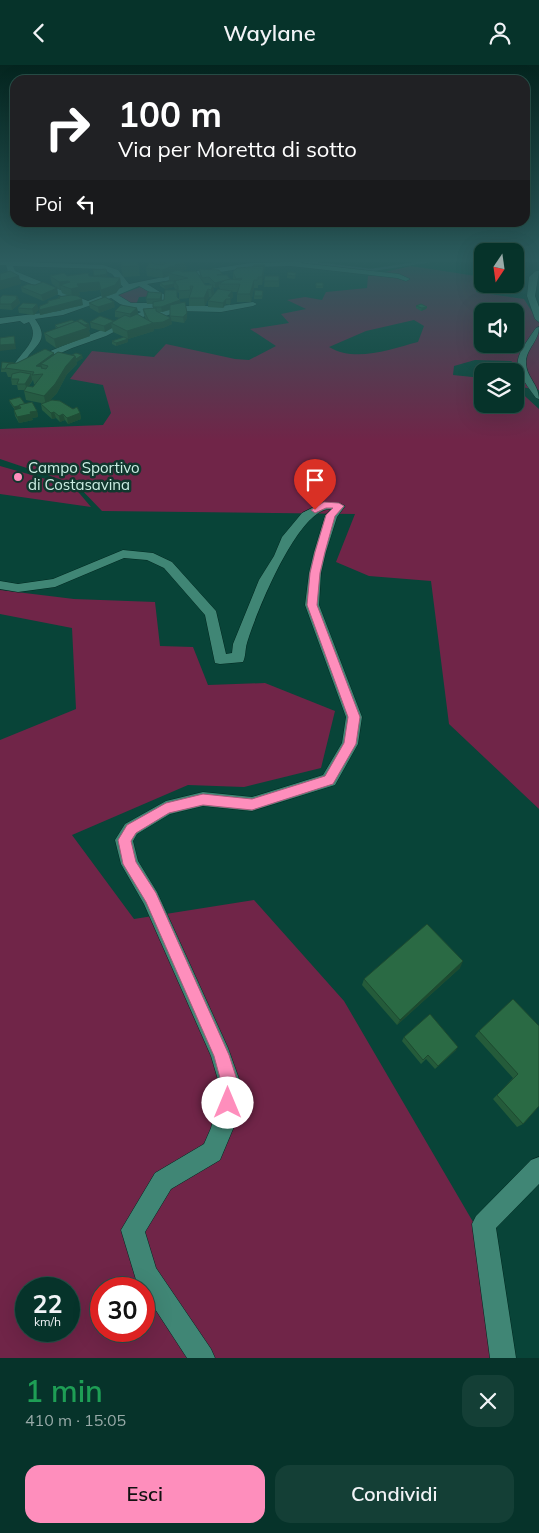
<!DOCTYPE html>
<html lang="it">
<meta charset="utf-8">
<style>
body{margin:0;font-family:Mulish,sans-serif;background:#143f36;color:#f1f3f6;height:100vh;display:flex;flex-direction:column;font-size:19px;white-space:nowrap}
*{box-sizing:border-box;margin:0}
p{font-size:16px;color:#98aaa8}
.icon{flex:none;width:28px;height:28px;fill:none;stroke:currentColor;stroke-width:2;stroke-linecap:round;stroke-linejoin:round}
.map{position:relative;height:1293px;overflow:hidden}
.details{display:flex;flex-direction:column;background:#06332a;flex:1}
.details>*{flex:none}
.guide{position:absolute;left:10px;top:10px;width:520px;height:152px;border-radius:15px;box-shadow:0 5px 20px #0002,0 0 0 1px #274e47;background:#202124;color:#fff;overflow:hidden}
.needle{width:32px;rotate:193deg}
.buttons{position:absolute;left:474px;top:178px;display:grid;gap:10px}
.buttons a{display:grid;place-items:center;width:50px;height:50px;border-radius:10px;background:#06332a;box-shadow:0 5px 20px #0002,0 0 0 1px #274e47;font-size:25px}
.speed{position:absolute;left:15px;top:1212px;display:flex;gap:10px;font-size:25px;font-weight:700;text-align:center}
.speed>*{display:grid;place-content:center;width:65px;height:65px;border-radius:50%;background:#06332a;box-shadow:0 5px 20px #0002,0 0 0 1px #274e47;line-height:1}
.speed small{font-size:12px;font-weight:400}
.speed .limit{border:8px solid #d22;background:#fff;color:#111}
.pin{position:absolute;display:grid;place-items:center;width:42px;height:42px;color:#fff;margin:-51px -21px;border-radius:50% 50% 50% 0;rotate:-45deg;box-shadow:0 0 5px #0007}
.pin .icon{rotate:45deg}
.me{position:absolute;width:55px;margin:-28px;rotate:0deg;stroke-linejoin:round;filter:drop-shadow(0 0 4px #0008)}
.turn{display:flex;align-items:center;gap:18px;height:105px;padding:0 25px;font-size:22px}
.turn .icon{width:65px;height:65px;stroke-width:2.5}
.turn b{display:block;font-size:35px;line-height:42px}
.then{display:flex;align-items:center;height:48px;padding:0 25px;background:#0003;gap:10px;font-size:19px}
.round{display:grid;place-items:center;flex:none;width:52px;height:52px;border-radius:15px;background:#143f36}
.summary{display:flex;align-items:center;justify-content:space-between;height:85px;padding:0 25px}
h1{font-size:30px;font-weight:600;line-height:38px;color:#1e9e55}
.action{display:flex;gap:10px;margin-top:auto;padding:10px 25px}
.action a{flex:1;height:58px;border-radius:15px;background:#fe8ebc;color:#111;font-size:20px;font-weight:600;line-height:58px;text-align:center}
.action a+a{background:#143f36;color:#f1f3f6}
header{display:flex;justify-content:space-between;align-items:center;height:65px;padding:0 25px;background:#06332a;font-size:22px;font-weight:600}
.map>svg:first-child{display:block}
.green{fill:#702548;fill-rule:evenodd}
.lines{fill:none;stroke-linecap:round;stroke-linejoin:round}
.stream{stroke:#3d6672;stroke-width:2.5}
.minor-casing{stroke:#012820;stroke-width:1}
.minor{fill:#408675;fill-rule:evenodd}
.wall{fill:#245b3a;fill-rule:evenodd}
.shaded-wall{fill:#1d4a30}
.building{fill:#2a6a44;stroke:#1d4a30}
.route{fill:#fe8ebc;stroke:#a55c7a}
.poi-dot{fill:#fe8ebc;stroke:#11372e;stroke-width:2}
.labels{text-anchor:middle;stroke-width:5;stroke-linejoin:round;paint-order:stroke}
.far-poi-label{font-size:15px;fill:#cceee4;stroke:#11372e;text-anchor:start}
</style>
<header><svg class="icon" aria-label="back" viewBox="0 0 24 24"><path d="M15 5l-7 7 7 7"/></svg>Waylane<svg class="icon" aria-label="person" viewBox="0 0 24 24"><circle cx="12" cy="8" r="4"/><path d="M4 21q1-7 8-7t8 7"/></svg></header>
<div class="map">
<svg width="539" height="1293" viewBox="0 0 539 1293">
<rect width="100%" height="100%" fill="#084438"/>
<g class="green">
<path d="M411 201 476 211V227L524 234 539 258V325L515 321V306H507L512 296 475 295 454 301 453 310 482 313V339H515V322L539 344V744L449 659 431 516 369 511 336 497 355 449 102 446 77 420 0 394V364L103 360 111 348 103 320 70 314 92 286 154 292 166 279 235 294 249 295 276 281 250 264 289 258 281 249 306 244 287 235 305 232 322 235 326 227 367 223 368 211ZM482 246H515V279H482ZM414 255 424 261 418 277C390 284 356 298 329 282L366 266Z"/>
<polygon points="143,221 160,231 139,232 136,240 114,232"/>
<polygon points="0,401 74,422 91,442 0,429"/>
<path d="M0 525 74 534 155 537 160 581 193 582 208 620 265 618 335 646 321 703 244 722 188 720 72 770 134 854 254 835 344 936 490 1186 500 1293H0V675L76 644 72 563 0 549ZM26 1224H69V1266H26ZM101 1224H144V1266H101Z"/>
</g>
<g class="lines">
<polyline class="stream" points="305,197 371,205 445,194"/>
<g class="minor-casing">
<g id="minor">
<path d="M296 194H306L300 198 399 209 410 214 406 216 397 213 291 201 251 202 147 219 168 232 165 242 149 244 162 246 178 241H221L253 237 257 239 253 241 221 247 179 246 163 252 149 249 106 271 72 283 20 306 17 307 12 304C19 287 42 276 29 257L24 259 20 256 0 259V253L59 246 81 239 9 210 6 200H0V196L103 200 118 205 129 219 183 208 251 198 290 197ZM13 201 102 204 112 209 123 222 88 236 15 206ZM139 221 160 233 158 238H131L118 230ZM111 233 120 239 141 247C103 266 63 280 24 297 35 279 51 276 35 254L63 250Z"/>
<polygon points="536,206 539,206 535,231 539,242 539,257 535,254 527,231 529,212"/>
<path d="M539 262C539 276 527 283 526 296 525 311 539 319 539 334L536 333C511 299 512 297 536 263Z"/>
<path d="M324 437 339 438 345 441 337 452 326 487 321 508 319 540 362 652 358 679 335 720 252 746 203 741 170 749 137 769 133 776 138 796 157 827 228 983 243 1025 233 1064 220 1095 171 1124 145 1167 156 1203 211 1284 215 1293H187L144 1227V1224H141L137 1218 121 1165 155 1108 204 1079 211 1063 221 1025 211 991 144 839 121 799 115 775 125 759 166 736 203 727 252 732 323 710 342 678 346 652 305 540 309 508 314 487 325 451 331 444C298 442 255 551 247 578 245 584 246 591 243 597L220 599 215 598 205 550 164 503 147 495 124 493 55 522 18 527 0 524V516L18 519 53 514 123 485 153 488 172 497 216 546 226 589 232 588 233 579 259 515 274 491 282 472 302 448Z"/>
<polygon points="539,1092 539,1119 496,1163 516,1293 490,1293 472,1159 476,1151 531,1095"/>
</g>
</g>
<use href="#minor" class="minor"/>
</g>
<g class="wall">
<polygon points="0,194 7,194 6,196 0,195"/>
<polygon points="138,194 140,211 123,212 121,202"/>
<path d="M176 194 187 204 181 206 183 207 200 212 199 204 222 210 230 214V215H233V207L253 202 265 200 262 220H258V223H254L251 237H237V229L238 227H232L233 232 231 234 230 240 226 239 223 243 208 242V236L211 233 209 232 205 241H189V233L179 234V228L177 227V233L180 235V238L187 248V253L184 258 171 256 172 259 163 263 154 264V266L128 274V277L116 281 112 279V276L124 272 113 267 112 263 105 267 91 263 90 257H114L121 253 115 252V246L137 243 138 248 136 249 146 255 144 250 143 244H153V239H147L146 234 162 233V236L164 235 176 225 175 224 174 222 165 224 160 221V218L169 216V211L163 213 147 211 146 203 152 199 145 197V195ZM204 218H209L211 220H205ZM213 222 215 223 219 222 220 224 212 231 214 228ZM170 245V253L159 247H162Z"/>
<polygon points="323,194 342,194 333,197 328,196"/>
<polygon points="515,194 523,198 522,200 517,201 521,205 515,208"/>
<polygon points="93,205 107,212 120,213 121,221 116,228 105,232 115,242 99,248 90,243 89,238 102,233 100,225 79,227 80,230 76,231 83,240 40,250 48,238 58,234 58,232 69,231 62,228 61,225 60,225 52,219 50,211 94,212"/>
<polygon points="296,208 295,214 287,213 287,210"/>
<polygon points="265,211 279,211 279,222 264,222"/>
<polygon points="323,218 323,223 316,223 316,220"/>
<polygon points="35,220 57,223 58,229 43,236 22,227 21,222"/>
<polygon points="263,228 262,234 254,234 254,231"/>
<polygon points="17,231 20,238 12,245 0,244 0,233"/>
<polygon points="416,241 427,242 426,244 421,246 416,243"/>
<polygon points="18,243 39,244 34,250 19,248"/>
<polygon points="75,257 89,259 90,265 89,265 90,271 56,283 46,276 44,268 56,264 55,260"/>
<path d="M54 288V290L83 293 76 297 77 299 67 309 57 328 50 335 80 348 81 354 68 359 65 355 60 357 56 353 52 354 42 345 41 339V338L26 335 24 326V325H18L17 320H12L11 314V312H8L6 307H1V304L17 298ZM33 315 34 319H36L33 322 29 321Z"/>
<polygon points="487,297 495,299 493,306 485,305"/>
<polygon points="9,335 25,339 37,346 38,352 32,353 33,355 19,358 15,351 14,345 15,345 10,338"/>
<polygon points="460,903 397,960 362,920 364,914"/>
<polygon points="539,961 523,1059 517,1062 493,1034 513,1013 475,971 479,966"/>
<polygon points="404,972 456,985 435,1004 426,994 421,999 402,976"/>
</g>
<g class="shaded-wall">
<polygon points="333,194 342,194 333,197"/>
<polygon points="186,196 187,204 174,209 168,208 169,211 163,213 162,205"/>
<polygon points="265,200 264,209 262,220 262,212"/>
<polygon points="521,202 521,205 515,208 516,206"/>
<polygon points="107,209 108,215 95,216 94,211"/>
<polygon points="19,211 21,219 0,225 0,216"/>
<polygon points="120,213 121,221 116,228 102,233 101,225"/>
<polygon points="230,214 230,219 219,219 219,222 215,223 215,218"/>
<polygon points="254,215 254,223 251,237 250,229"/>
<polygon points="68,216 69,223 60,220 61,225 60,225 59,217"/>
<polygon points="99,217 100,225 79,227 80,230 72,232 71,224 77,219"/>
<polygon points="174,219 174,222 165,224 164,221"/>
<polygon points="213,220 214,228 212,233 211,225"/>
<polygon points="57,223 58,229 43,236 41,230"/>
<polygon points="208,224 209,232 205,241 204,233"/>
<polygon points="177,225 177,236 180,235 181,241 162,247 161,242"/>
<polygon points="232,226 233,232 231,234 230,240 230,234 228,231"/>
<polygon points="162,228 162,233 160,240 160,234"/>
<polygon points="17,231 20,238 12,245 11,239"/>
<polygon points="82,234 83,240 40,250 39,245"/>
<polygon points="226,234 226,239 223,243 223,238"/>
<polygon points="114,237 115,242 99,248 98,242"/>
<polygon points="37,239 39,244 34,250 32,244"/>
<polygon points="427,242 426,244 421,246 422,243"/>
<polygon points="137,243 138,248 131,254 130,249"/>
<polygon points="187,248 187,253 184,258 183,252"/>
<polygon points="171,253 172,259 163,263 154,264 154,266 128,274 127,266"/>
<polygon points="114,256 114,260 111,258 112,263 105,267 104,261"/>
<polygon points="89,259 90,265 89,265 90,271 56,283 54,274 82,261"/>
<polygon points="14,271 16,284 0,286 0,280"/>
<polygon points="128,274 128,277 116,281 116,278"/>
<polygon points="54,288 56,297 48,301 41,299 45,311 36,301"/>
<polygon points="82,290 83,293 77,297 76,294"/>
<polygon points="75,291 77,299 67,309 57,328 46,340 44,331 66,301"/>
<polygon points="31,309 32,315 27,325 25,319"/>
<polygon points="19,341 20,344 15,345 14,342"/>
<polygon points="37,346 38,352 32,353 33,355 19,358 17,352 30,347"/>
<polygon points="54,347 56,353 52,354 51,348"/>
<polygon points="80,348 81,354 68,359 67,353"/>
<polygon points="63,349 65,355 60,357 59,351"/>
<polygon points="463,896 460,903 397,960 400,955"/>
<polygon points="458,982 456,985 435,1004 438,1001"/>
</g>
<g class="building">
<polygon points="121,194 138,194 138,201 121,202"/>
<polygon points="146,194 153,194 152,196 145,195"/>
<polygon points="152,194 176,194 186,196 162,205 146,203 149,198 162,200 167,198"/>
<polygon points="515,194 520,194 523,198 515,198"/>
<polygon points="254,200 265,200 264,202 264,201 253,202"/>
<polygon points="515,200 521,202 516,206 515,205"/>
<polygon points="264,201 262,212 258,212 258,215 254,215 250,229 237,229 240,219 219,219 227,214 241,215 242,213 236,214 233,207 237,203"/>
<polygon points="106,204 107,209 94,211 93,205"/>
<polygon points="199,204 219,205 222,209 217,210 227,210 230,214 215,218 209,212 202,213"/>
<polygon points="178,205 183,207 196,206 205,220 213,220 211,225 208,224 204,233 189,233 193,221 190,221 191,225 178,226 178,221 174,216 188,213 168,208"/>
<polygon points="10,206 19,211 0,216 0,209"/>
<polygon points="288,207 296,208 295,211 287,210"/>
<polygon points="64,208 67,211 88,208 89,211 120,213 115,220 101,225 99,217 77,219 79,222 71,224 60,220 70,217 68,216 59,217 50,211"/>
<polygon points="265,211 279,211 279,216 264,216"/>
<polygon points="169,216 176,216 174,216 174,219 164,221 160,218"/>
<polygon points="43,217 57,223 41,230 21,222 28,219 35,220"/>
<rect x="316" y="218" width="7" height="3"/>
<polygon points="218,224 232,226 228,231 231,232 230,234 226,234 223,238 208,236"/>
<polygon points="165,225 177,225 177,232 180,235 161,242 153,242 153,237 164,235"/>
<polygon points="255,225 263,226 262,231 254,231"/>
<polygon points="148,227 162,228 160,234 146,234"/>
<polygon points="3,230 17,231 16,233 18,233 11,239 0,239 0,233"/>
<polygon points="71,230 78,231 82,234 39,245 40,241 48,238 48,236 60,233 58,232"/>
<polygon points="105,232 114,237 98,242 89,238"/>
<polygon points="185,237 187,248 183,252 170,251 170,240"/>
<polygon points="23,238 37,239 32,244 18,243"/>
<polygon points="421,239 427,242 422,243 416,241"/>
<polygon points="121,240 137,243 130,249 115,246"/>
<polygon points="156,243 156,246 171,253 163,257 152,258 153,258 149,256 143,244"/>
<polygon points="137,249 153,258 127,266 111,258 125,250 130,252"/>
<polygon points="100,251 114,256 104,261 90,257"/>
<polygon points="81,254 89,259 85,260 77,256 58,263 55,260 72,255 75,257"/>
<polygon points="77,256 88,263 54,274 44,268"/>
<polygon points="14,271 15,279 0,280 0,273"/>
<polygon points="124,272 128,274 116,278 112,276"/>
<polygon points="45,284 54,288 36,301 42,302 41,303 46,304 48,301 41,299 58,287 75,291 66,301 55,319 44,331 24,326 27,321 33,322 43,309 32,310 34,307 5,303 8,299 17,298"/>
<polygon points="76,288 82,290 76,294 75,291 72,290"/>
<polygon points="2,297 14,298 8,299 5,304 1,304"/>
<polygon points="487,297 495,299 493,304 485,302"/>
<polygon points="20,307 31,309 25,319 17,319 19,314 11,314 12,309"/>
<polygon points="20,332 25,339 14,342 9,335"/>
<polygon points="52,335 60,336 73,344 77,342 80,348 67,353 63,349 59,351 54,347 51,348 41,339"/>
<polygon points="32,337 37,346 30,347 31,349 17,352 14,345 21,343 19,340"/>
<polygon points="427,859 463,896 400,955 364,914"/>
<polygon points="513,934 539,961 539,1041 523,1059 497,1030 518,1009 479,966"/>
<polygon points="430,949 458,982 438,1001 428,990 423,995 404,972"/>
</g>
<linearGradient id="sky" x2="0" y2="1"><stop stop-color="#04251f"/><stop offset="0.52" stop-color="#2c5c5e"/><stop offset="1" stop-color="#2c5c5e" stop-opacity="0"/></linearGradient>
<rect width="539" height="375" fill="url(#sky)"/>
<polygon class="route" points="324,437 339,438 344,441 335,451 325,487 320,508 317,540 360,652 356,679 333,719 252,745 203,740 169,748 136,768 131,776 136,797 156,828 229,990 240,1024 234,1043 228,1046 223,1043 220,1038 223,1024 214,991 146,837 123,799 118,775 127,760 166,738 203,729 252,734 325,711 344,678 348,652 307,540 310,508 315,487 326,450 333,443 326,443 315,448 311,445"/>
<circle class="poi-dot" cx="18" cy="412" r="5"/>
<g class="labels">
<g class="far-poi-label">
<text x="28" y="408">Campo Sportivo<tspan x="28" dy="17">di Costasavina</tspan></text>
</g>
</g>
</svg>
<div class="buttons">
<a><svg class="needle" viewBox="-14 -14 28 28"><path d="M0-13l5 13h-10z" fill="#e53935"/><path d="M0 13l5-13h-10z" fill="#98aaa8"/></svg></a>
<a><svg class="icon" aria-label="sound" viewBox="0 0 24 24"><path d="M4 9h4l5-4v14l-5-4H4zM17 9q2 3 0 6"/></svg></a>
<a><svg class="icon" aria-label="layers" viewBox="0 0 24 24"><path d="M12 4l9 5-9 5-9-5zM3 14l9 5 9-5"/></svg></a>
</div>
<div class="speed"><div>22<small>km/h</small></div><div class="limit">30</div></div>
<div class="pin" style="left:315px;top:445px;background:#d93025"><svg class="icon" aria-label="arrive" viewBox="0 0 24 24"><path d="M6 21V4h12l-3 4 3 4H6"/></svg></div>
<svg class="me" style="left:228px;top:1038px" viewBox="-20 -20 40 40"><circle r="19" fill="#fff"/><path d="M0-13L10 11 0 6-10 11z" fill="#fe8ebc"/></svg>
<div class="guide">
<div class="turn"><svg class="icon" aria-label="right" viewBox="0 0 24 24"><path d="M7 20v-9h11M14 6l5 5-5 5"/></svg><div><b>100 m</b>Via per Moretta di sotto</div></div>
<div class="then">Poi<svg class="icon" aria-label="left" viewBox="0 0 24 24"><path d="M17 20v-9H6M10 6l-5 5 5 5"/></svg></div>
</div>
</div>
<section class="details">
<div class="summary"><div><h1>1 min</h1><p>410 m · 15:05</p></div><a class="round"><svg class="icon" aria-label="close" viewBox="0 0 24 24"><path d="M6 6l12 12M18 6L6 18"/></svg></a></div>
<div class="action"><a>Esci</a><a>Condividi</a></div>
</section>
